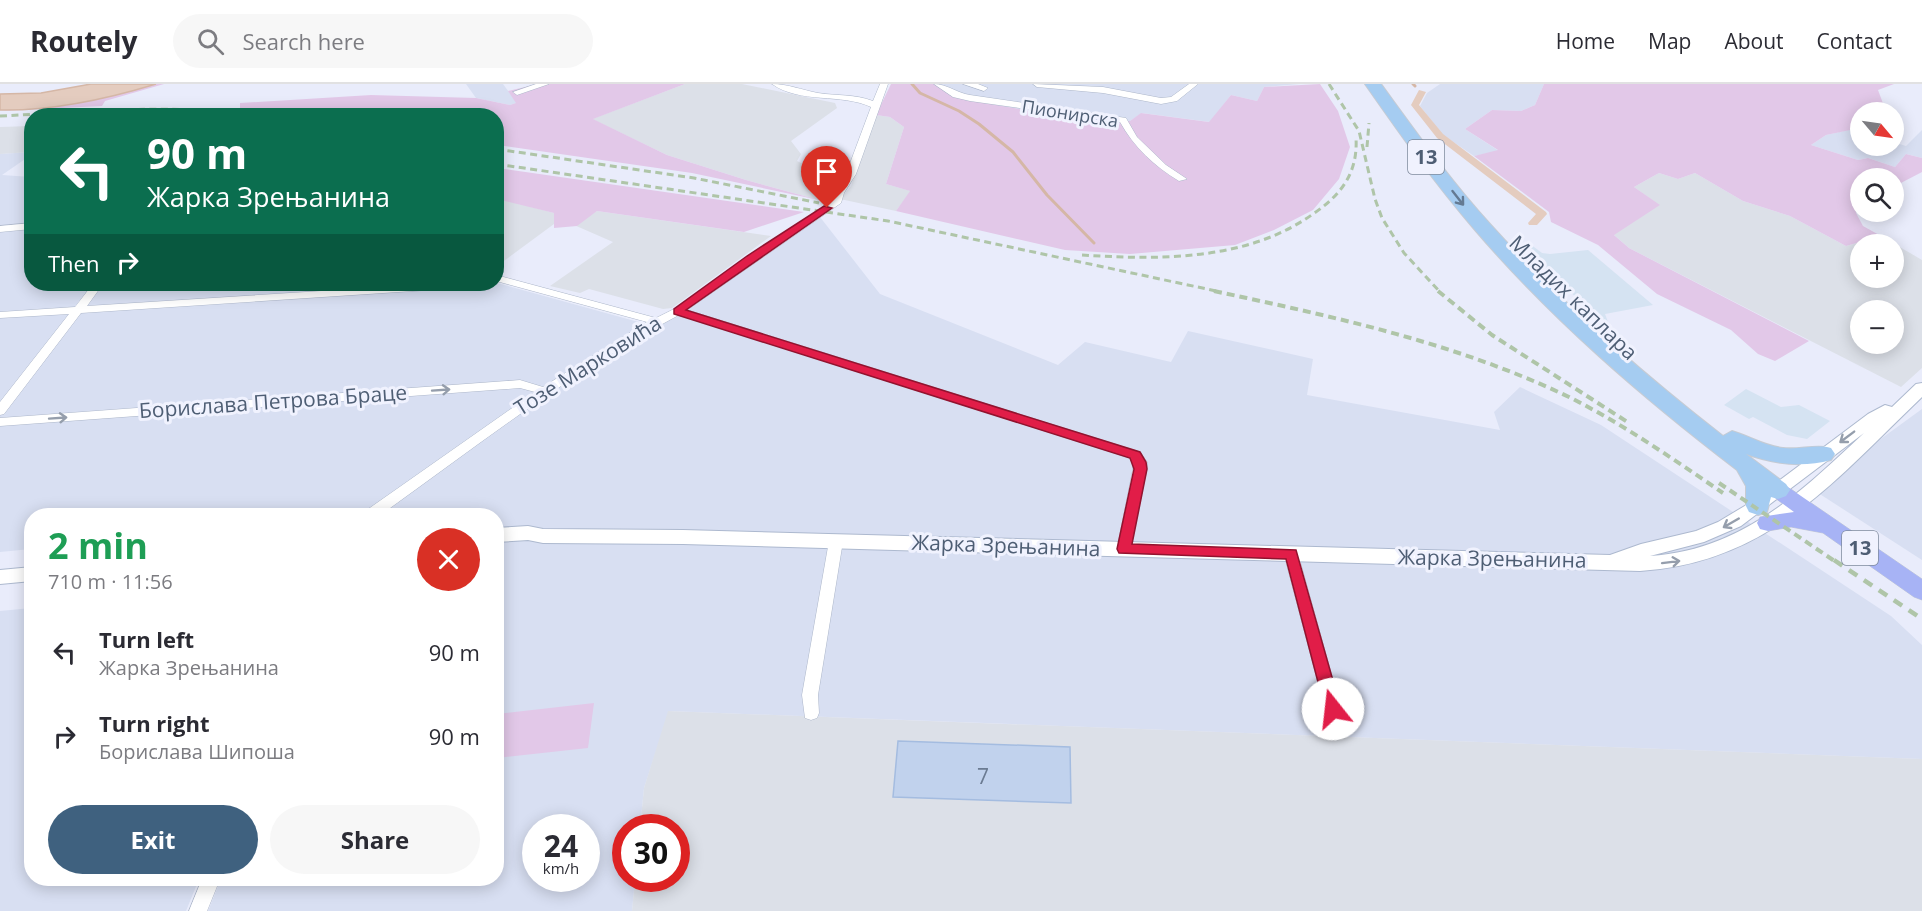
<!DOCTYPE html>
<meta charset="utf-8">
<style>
body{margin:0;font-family:"Open Sans",sans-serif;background:#f7f7f7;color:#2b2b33;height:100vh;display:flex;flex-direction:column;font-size:22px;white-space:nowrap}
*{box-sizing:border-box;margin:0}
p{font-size:20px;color:#7c7c81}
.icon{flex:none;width:33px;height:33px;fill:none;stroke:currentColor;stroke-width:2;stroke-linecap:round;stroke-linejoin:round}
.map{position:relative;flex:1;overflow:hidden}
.details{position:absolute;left:24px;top:424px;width:480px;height:378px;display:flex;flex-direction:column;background:#fff;border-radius:24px;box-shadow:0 3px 15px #0003}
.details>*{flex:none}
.top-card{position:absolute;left:24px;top:24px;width:480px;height:183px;border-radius:24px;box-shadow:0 3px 15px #0003;background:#0b6e4f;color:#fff;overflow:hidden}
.needle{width:39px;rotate:119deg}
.fabs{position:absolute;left:1850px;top:18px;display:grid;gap:12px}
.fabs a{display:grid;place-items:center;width:54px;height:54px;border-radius:50%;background:#fff;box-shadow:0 3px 15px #0003;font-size:30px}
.speed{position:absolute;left:522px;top:730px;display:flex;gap:12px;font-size:30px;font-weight:700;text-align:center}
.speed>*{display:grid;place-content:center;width:78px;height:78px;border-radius:50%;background:#fff;box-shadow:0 3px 15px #0003;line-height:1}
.speed small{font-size:15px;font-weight:400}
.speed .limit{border:9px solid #d22;background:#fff;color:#111}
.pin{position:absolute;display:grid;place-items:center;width:51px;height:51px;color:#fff;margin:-62px -26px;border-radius:50% 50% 50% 0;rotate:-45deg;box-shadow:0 0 6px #0007}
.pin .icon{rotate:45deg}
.me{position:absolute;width:66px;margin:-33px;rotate:344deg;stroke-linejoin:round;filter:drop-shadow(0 0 4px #0008)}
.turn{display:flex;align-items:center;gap:21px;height:126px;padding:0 24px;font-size:27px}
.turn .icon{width:78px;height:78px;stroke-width:2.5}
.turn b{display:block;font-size:42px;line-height:51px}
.then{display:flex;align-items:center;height:57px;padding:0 24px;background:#0003;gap:12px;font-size:22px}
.round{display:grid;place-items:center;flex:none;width:63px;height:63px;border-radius:32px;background:#f7f7f7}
.overview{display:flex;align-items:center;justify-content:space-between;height:102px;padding:0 24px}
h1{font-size:36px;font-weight:700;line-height:45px;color:#1e9e55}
.cta{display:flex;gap:12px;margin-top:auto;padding:12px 24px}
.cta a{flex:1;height:69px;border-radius:36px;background:#3f617f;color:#fff;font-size:24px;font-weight:700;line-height:69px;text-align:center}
.cta a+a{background:#f7f7f7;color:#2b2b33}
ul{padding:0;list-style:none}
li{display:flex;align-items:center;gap:18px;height:84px;padding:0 24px}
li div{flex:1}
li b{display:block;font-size:22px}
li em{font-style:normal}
header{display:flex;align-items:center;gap:36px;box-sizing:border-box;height:84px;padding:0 30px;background:#fff;border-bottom:2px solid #e1e1e2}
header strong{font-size:28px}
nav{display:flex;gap:33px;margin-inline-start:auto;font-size:21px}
.search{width:420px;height:54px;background:#f7f7f7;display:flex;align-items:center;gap:15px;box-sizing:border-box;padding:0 21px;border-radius:33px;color:#7c7c81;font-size:22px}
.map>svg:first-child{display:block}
.residential{fill:#d8dff2;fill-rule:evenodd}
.commercial{fill:#d5e3f2}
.industrial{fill:#dce0e8;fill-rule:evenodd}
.green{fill:#e2c8e8}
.water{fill:#e4ccbf;stroke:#d5b7a6;stroke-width:1.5}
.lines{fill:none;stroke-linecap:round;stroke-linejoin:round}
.stream{stroke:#d5b7a6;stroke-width:3}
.canal{fill:#e4ccbf;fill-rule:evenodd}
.building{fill:#c1d2ed;stroke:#a4bce0;stroke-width:1.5}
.street-casing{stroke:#adb7ca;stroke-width:1}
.secondary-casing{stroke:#adb9cf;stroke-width:2}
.primary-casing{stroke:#c6cbd3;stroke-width:1}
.highway-casing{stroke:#c6cbd3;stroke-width:2}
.street{fill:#fff;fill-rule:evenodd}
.secondary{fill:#fff;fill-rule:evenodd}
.primary{fill:#a7b3f5;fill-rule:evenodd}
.highway{fill:#a5ccf1;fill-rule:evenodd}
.rail-far2{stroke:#afc5a8;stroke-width:3;stroke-dasharray:7 4.5;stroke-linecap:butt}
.rail-far1{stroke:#afc5a8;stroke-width:4;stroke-dasharray:8 5;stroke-linecap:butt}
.rail{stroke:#afc5a8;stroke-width:4.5;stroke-dasharray:10 8;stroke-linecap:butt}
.oneway{stroke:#647a93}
.oneway2{stroke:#959eac}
.route{fill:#e11d48;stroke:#92132f;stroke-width:1.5}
.labels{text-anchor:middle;stroke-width:6;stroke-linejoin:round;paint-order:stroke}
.far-street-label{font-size:18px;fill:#4e5e74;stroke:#f0f2fe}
.shield{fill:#f0f2fe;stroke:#7f8a9d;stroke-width:1.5}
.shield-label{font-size:20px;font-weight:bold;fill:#4e5e74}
.street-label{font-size:21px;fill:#4e5e74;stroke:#f0f2fe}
.near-number-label{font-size:21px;fill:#6b7b92}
</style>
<header>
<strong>Routely</strong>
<div class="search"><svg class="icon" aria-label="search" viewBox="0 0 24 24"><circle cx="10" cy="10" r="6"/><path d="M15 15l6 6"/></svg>Search here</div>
<nav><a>Home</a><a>Map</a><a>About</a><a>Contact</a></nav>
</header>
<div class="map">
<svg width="1922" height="827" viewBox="0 0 1922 827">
<rect width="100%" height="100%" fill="#e9ecfb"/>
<g class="residential">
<polygon points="466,0 503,0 517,19 510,21 476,14"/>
<polygon points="940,0 1299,0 1264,3 1257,17 1231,11 1210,38 1142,29 1130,37 1093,38 958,15"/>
<polygon points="1440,0 1544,0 1535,21 1521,27 1492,26 1465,45 1499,67 1474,72 1443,51 1420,22 1427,9"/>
<polygon points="1853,45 1860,47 1860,62 1893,62 1893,58 1906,62 1922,46 1922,74 1906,70 1895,83 1868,74 1858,76 1811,61 1826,51"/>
<path d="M31 68V71L2 91 31 93 32 200 497 199 653 242 677 233 820 133 880 210 1058 281 1085 258 1171 278 1188 247 1313 275 1307 311 1500 346 1494 328 1520 303 1601 341 1891 532 1922 561V675L669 627 644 704 640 744H626V795H635L632 827H208L221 795H496V432H32L31 465 0 468V70ZM536 744H586V795H536Z"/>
<polygon points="1922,325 1922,476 1812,405"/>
<polygon points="31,524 32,795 199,795 186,827 0,827 0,527"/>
</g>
<g class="commercial">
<polygon points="1526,157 1542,169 1550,170 1588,166 1653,221 1605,230 1611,246 1534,174"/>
<polygon points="1746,305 1781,323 1799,321 1830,337 1807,355 1787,351 1753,333 1749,335 1724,321"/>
</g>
<g class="industrial">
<polygon points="685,0 742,0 835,19 837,24 791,57 801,70 797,77 840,98 819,116 746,96 667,71 592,35"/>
<polygon points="876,31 890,33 904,43 886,100 911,107 896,127 840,115 851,102"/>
<polygon points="31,42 31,68 0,70 0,43"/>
<path d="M1659 89 1678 95 1695 89 1743 117 1790 132 1846 162 1881 152 1922 176V284L1901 303 1629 164 1613 150 1659 121 1634 103ZM1860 160H1893V194H1860ZM1860 226H1893V260H1860Z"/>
<polygon points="498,114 554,129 554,140 497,182 497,115"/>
<polygon points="597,127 771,152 672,224 663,225 589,205 580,209 550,202 613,158 574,141"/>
<polygon points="668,627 1922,675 1922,827 632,827 635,795 676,795 676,744 640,744 644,704"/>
</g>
<g class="green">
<polygon points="157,0 164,0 105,17 102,22 0,27 90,17"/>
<polygon points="538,0 685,0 593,35 667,71 746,96 819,116 692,89 497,61 496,32 286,32 240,25 240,19 371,11 476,14 510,21 516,19 508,7"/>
<polygon points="891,0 935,0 957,14 1093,38 1130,37 1141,29 1209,38 1231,11 1257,17 1264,3 1320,0 1338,27 1350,63 1339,95 1313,126 1274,146 1235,161 1130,170 1065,166 896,127 910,107 886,100 904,43 890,33 876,31"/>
<polygon points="1544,0 1894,0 1878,6 1884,22 1879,28 1860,28 1860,44 1826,51 1811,61 1858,76 1868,74 1895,83 1906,70 1922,74 1922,88 1899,100 1893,100 1893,94 1860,94 1860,111 1855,117 1856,129 1863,142 1881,152 1846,162 1790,132 1743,117 1695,89 1678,95 1659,89 1634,103 1660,121 1614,151 1629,164 1809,257 1775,277 1758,270 1731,246 1657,210 1598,161 1551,138 1549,128 1474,72 1498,66 1465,45 1492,26 1521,27 1535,21"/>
<polygon points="497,84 804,128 744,148 597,127 577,142 554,144 554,129 497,115"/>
<polygon points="594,619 588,664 497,674 497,630"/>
</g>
<path class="water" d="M91 0H156C107 15 52 27 0 26V10L41 9Z"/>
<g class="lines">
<g class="stream">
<polyline points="912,0 920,9 959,27 979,40 1013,68 1047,111 1094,159"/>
<polyline points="1413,0 1415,2"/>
</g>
<polygon class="canal" points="1419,6 1426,8 1419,21 1443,50 1546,128 1547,130 1537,141 1529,141 1528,139 1536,130 1437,54 1411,21"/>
</g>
<polygon class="building" points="898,657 1070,663 1071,719 893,713"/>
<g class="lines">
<g class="street-casing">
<g id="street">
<polygon points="536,0 549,0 517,11 513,8"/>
<path d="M772 0C788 0 802 6 818 9 837 12 855 10 873 17L880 0H888L856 90 844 109 841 119 687 226 1140 368 1147 378V385L1129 469H1119L1117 465 1133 385V379L1130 374 679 231C572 287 477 362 379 432H362L364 428 535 308 520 304 0 342V334L520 296 543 303 647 238 496 197V191L656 234 674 225 833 116 834 109 846 90 871 23C841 9 800 20 772 0Z"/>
<path d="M934 0C947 0 957 9 970 11L1126 34 1137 53 1166 81 1187 95 1179 97C1154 82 1134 63 1120 38L970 17 953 13Z"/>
<polygon points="963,0 978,0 988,4 984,7"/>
<polygon points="1033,0 1103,3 1161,14 1171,13 1189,0 1198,0 1177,17 1161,20 1103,9 1037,3"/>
<polygon points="32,139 32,145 0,148 0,142"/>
<polygon points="93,200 103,200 87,222 432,200 479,200 474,203 81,229 4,330 0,331 0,318 69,230 0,234 0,228 75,223"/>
<polygon points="836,452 841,453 843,457 818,611 819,629 817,634 811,636 805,634 802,611 829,457 831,453"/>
<polygon points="1291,465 1296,466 1298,470 1341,625 1339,630 1333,632 1327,630 1325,625 1284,470 1286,466"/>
<polygon points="202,795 220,795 207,827 189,827"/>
</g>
</g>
<g class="secondary-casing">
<g id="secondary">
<path d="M1922 299V313C1835 396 1769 479 1640 487L683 460 543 459 528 456 496 458V444L528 442 543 445 683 446 1610 471 1641 460 1696 447 1718 438 1748 420 1868 330 1885 321 1892 323 1916 300ZM1864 349C1801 408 1742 466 1650 472L1704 458 1741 442Z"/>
<polygon points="32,483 32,497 0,500 0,486"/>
</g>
</g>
<g class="primary-casing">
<polygon id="primary" points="1778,399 1785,401 1922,495 1922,516 1914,513 1823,449 1791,443 1768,447 1760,445 1757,439 1760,433 1794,428 1771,411 1768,406 1771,401"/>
</g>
<g class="highway-casing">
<path id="highway" d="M1365 0H1381C1416 48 1450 96 1490 140 1560 218 1640 287 1723 352L1732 347C1749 352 1765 362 1783 364 1799 366 1816 360 1831 364L1835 370 1831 376C1802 384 1774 380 1746 370L1786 400 1790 406 1786 412 1778 415 1771 413 1767 428 1758 431 1749 428 1746 422V402L1737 386C1643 314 1552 236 1475 146 1435 100 1400 50 1365 0Z"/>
</g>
<use href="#street" class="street"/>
<use href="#secondary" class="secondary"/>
<use href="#primary" class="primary"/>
<use href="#highway" class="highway"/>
<g class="rail-far2">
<polyline points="1329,0 1359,47 1375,115 1382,134 1404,169 1440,208"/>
<path d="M0 32C86 28 173 19 258 32"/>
<polyline points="1367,63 1369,39"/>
<polyline points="496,65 694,94 819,119"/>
<polyline points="496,80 888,137 1221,208"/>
<path d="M1082 171C1160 176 1247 177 1313 130 1341 111 1358 89 1356 54"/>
</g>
<g class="rail-far1">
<path d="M1214 207C1335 233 1456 259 1569 313 1623 340 1673 375 1723 409"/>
<polyline points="1438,207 1492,251 1629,339"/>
<polyline points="1719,399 1836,478"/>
</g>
<polyline class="rail" points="1834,476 1922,535"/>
</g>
<defs><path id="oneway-shaft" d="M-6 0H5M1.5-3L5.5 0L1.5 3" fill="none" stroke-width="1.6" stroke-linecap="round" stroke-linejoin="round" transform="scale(1.5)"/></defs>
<use class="oneway" href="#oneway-shaft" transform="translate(1458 114) rotate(52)"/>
<g class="oneway2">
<use href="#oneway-shaft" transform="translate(441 306) rotate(-4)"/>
<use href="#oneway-shaft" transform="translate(58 334) rotate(-4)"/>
<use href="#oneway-shaft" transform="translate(1847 353) rotate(143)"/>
<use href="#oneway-shaft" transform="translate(1731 439) rotate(150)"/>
<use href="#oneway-shaft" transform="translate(1671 478) rotate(-7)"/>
</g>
<polygon class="route" points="824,122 832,124 686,226 1140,368 1146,378 1147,385 1132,460 1296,466 1341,625 1338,630 1333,632 1327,630 1325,625 1286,475 1119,469 1117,465 1134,385 1130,374 674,230 674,225 747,172"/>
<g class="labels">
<g class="far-street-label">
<text transform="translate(1070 30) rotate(9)" y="6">Пионирска</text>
</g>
<g class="shield">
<rect x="1408" y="56" width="36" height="34" rx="4.5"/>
<rect x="1842" y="447" width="36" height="34" rx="4.5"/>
</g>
<g class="shield-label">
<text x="1426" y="80">13</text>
<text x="1860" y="471">13</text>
</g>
<g class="street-label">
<text transform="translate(1573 214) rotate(44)" y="7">Младих каплара</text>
<text transform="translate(588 282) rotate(-32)" y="7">Тозе Марковића</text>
<text transform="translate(273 318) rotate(-4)" y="7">Борислава Петрова Браце</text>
<text transform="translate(1006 462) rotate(2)" y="7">Жарка Зрењанина</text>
<text transform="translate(1492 475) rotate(1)" y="7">Жарка Зрењанина</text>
</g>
<g class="near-number-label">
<text x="983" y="700">7</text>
</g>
</g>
</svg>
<div class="fabs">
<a><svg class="needle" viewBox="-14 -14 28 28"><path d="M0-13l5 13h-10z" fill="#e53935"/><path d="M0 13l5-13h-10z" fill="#7c7c81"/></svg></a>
<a><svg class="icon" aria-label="search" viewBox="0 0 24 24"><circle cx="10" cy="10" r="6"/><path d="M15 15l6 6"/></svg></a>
<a>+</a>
<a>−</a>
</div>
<div class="speed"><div>24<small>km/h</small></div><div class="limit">30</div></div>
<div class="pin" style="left:827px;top:124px;background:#d93025"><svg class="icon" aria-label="arrive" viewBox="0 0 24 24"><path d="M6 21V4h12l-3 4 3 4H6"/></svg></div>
<svg class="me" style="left:1333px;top:625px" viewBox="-20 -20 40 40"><circle r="19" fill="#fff"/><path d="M0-13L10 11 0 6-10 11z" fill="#e11d48"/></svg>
<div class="top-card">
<div class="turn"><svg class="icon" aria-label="left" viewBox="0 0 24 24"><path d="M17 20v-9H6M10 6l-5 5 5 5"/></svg><div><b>90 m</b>Жарка Зрењанина</div></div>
<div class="then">Then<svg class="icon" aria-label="right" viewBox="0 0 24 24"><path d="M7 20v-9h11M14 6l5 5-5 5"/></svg></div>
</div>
<section class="details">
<div class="overview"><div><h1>2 min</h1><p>710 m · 11:56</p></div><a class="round" style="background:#d93025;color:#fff"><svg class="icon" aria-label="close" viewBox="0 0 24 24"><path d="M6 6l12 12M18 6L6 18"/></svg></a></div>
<ul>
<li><svg class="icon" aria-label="left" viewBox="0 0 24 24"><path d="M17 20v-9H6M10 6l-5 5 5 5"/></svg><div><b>Turn left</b><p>Жарка Зрењанина</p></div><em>90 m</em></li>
<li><svg class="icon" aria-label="right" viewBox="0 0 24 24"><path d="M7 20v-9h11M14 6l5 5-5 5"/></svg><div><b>Turn right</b><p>Борислава Шипоша</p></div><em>90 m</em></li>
</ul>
<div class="cta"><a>Exit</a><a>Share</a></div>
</section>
</div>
